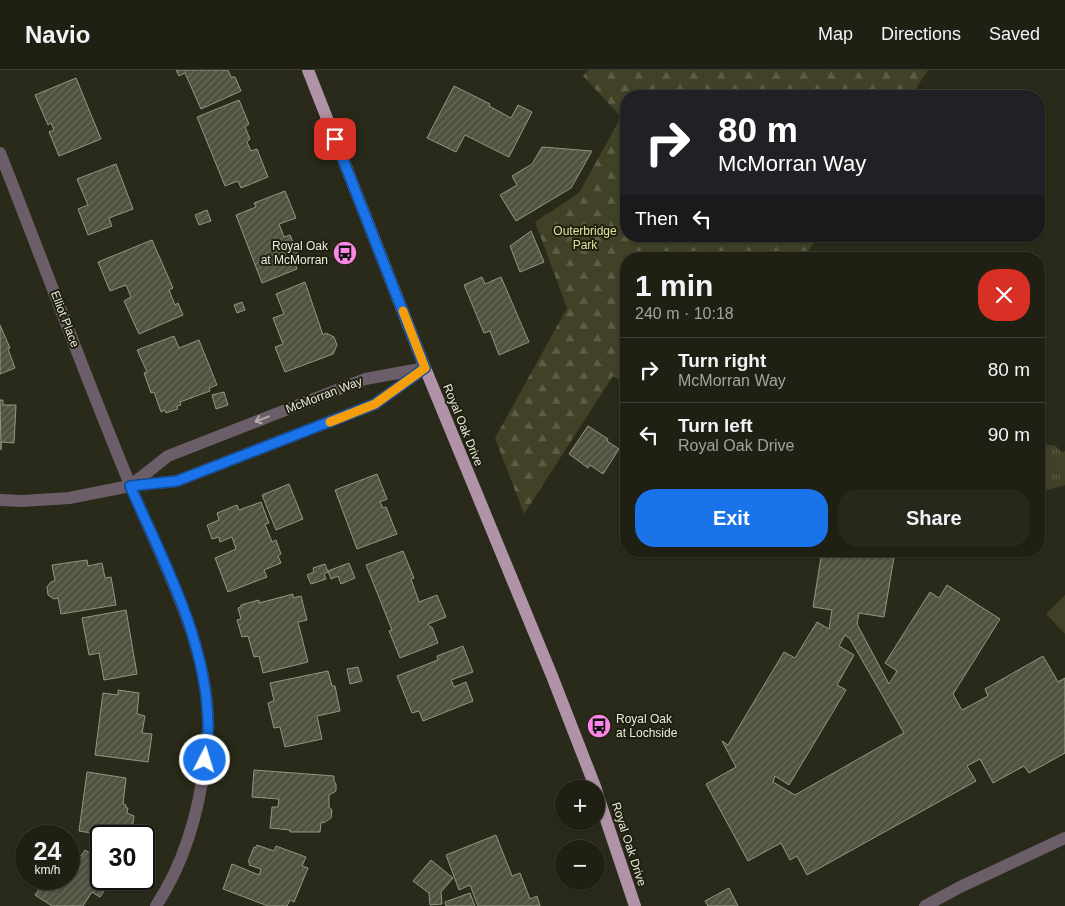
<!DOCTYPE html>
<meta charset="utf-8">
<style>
body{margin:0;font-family:Arial,sans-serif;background:#27281c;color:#f1f3f6;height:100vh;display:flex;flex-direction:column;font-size:19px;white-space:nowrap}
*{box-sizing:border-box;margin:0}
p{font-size:16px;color:#a1a3a0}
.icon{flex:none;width:28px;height:28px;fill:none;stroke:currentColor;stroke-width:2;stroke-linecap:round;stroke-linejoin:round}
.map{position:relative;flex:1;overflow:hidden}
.drawer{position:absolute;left:620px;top:182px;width:425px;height:305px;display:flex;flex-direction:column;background:#1f2013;border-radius:20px;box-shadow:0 1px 4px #0004,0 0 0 1px #3c3e33}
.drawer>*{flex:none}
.guide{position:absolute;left:620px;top:20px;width:425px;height:152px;border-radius:20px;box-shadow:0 1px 4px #0004,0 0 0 1px #3c3e33;background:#202124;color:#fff;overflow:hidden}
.buttons{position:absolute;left:555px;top:710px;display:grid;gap:10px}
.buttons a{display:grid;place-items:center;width:50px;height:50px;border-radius:50%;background:#1f2013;box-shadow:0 1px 4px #0004,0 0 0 1px #3c3e33;font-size:25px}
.speed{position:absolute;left:15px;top:755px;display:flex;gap:10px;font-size:25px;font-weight:700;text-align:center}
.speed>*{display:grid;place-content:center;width:65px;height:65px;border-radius:50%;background:#1f2013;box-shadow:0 1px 4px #0004,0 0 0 1px #3c3e33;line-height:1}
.speed small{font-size:12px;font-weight:400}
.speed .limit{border:2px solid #111;border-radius:8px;background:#fff;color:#111}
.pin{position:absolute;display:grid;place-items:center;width:42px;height:42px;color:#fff;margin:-21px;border-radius:10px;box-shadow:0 2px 8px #0006}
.me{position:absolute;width:55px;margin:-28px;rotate:5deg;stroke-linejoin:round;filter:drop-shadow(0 0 4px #0008)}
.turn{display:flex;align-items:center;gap:18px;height:105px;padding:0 15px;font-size:22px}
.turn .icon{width:65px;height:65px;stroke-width:2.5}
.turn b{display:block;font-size:35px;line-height:42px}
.then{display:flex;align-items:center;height:48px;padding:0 15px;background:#0003;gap:10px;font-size:19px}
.round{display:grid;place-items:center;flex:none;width:52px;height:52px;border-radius:20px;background:#27281c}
.overview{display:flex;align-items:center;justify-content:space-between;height:85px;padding:0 15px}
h1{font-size:30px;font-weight:800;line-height:38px}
.button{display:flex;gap:10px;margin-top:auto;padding:10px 15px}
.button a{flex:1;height:58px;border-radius:20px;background:#1a73e8;color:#fff;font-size:20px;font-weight:800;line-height:58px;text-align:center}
.button a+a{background:#27281c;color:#f1f3f6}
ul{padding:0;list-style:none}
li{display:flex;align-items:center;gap:15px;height:65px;padding:0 15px;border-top:1px solid #3c3e33}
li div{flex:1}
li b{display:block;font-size:19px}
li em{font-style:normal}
header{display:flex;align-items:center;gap:30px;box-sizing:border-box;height:70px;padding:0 25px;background:#1f2013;border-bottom:1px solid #3c3e33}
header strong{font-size:24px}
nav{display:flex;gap:28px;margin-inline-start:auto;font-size:18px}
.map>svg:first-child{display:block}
.grass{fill:url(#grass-tufts)}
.forest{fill:url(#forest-firs)}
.pitch{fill:#404126}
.building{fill:url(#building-hatch);stroke:#959682;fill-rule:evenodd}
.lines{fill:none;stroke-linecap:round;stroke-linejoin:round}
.minor{stroke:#6c5e68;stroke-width:12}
.major{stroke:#b093a8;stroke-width:12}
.oneway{stroke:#b1acaa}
.route-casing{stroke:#114b97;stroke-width:12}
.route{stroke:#1a73e8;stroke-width:9}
.slow{stroke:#f59e0b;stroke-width:9}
.labels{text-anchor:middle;stroke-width:4;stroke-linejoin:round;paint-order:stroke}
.park-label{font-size:12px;fill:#dee1a1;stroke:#20200f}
.poi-label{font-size:12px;fill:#eaebe0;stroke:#20200f;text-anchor:end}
.street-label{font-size:12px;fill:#eaebe0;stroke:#20200f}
</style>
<header>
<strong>Navio</strong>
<nav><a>Map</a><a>Directions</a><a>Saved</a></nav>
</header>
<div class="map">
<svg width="1065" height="836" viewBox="0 0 1065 836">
<defs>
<pattern id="grass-tufts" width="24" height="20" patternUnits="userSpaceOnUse" patternTransform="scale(1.25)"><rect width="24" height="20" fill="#404126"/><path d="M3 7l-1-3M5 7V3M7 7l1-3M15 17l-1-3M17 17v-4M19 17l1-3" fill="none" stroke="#5c5d45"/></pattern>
<pattern id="forest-firs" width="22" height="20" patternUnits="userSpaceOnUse" patternTransform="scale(1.25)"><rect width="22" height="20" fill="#404126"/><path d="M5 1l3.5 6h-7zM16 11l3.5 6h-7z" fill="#5c5d45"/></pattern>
<pattern id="building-hatch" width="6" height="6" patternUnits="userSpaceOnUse" patternTransform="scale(1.25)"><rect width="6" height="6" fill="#50513f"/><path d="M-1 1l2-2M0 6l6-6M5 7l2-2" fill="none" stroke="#696a5a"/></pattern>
</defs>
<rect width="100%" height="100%" fill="#292a19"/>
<polygon class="grass" points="1042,374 1056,376 1061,382 1065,381 1065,415 1047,420 1043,430 1039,434 1039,375"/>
<polygon class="forest" points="588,0 928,0 911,26 626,26 626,166 818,166 803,189 626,189 626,315 613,306 524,444 495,368 567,238 535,152 579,123 621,47 583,6"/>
<polygon class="pitch" points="1065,525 1065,564 1046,544"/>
<g class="building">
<polygon points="176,0 228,0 231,7 235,7 241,21 201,39 185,3 179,6"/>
<polygon points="76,8 101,69 59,86 49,62 54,60 51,53 48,55 35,25"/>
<polygon points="454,16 490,34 489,36 511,48 518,35 532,42 509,87 465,65 456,82 427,68"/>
<polygon points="239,30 249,54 245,57 250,69 247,72 251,81 257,79 268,107 241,118 238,111 225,116 197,47"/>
<polygon points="542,77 592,81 571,118 516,151 500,125 517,115 512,106 532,94"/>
<polygon points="116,94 133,139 109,148 112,156 88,165 78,139 88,135 77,109"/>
<polygon points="285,121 296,148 279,154 284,167 290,165 298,185 293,188 297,199 262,213 236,145 256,137 254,133"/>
<polygon points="207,140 211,151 199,155 195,145"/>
<polygon points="531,161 544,192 520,202 510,176"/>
<polygon points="152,170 173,218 169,220 175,235 178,233 183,245 139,264 124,231 131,227 126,215 110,221 98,192"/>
<polygon points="482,207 485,214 501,207 529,272 499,285 490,261 484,263 464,215"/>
<polygon points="305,212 323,265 326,263 334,267 337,275 333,284 285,302 275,277 283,274 273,248 284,244 276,224"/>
<polygon points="242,232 245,240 237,243 234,235"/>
<polygon points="0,255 10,278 8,279 15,298 0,304"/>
<polygon points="174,266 179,278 199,270 217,315 209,318 210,321 180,332 181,335 177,336 178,339 166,343 165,340 161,342 154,322 151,323 144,303 147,302 137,280"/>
<polygon points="224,322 228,335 216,339 212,325"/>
<polygon points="0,330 3,330 3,335 16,335 14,373 1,372 1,380"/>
<polygon points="588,356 608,369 607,371 619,379 603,404 590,395 588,398 569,384"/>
<polygon points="377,404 387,429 380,432 383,438 386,437 397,464 357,479 335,420"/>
<polygon points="289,414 303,449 276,460 262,425"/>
<polygon points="261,432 269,453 265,454 272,472 276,470 281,484 278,486 281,493 264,500 267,507 228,522 215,488 236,479 232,467 220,472 219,467 212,469 207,455 219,450 217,443 237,435 239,440"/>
<polygon points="403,481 414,508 411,509 419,532 437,525 446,547 428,554 430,557 432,557 438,573 400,588 389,561 392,560 366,495"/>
<path d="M822 481H895L884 547 859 543 857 554 889 614 897 601 885 593 930 522 939 528 947 515 1000 549 953 624 962 640 988 626 985 619 1043 586 1058 612 1065 608V683L1029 703 1024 696 993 713 980 689 967 696 976 711 807 805 797 786 790 790 781 773 748 791 706 714 736 697 722 671 728 675 784 582 795 588 817 552 829 559 832 540 813 537ZM845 565 850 569 904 663 795 725 773 712 775 706 789 715 846 620 837 615 854 585 839 576Z"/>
<polygon points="87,490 88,496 102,493 105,508 111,507 116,535 61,544 58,528 54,529 48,525 47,517 51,512 55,511 52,495"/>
<polygon points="349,493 355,508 341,514 338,506 331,509 328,501"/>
<polygon points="325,494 328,502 324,504 326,509 311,514 307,505 314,502 313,498"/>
<polygon points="293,524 293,528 301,526 307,550 298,552 308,592 263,603 259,586 254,587 248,566 242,567 237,550 241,549 238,538 241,537 241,535 259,530 259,533"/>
<polygon points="126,540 137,604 104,610 99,583 89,585 82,548"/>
<polygon points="463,576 473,602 451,610 454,617 466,612 473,631 423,651 419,641 412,643 397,606 438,590 437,586"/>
<polygon points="358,597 362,611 350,614 347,599"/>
<polygon points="328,601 332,616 335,616 340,641 317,646 322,669 285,677 280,657 274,658 268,633 274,631 270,613"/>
<polygon points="118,620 139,623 137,644 145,646 142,663 152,664 148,692 95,685 103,623 118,625"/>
<polygon points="254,700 334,706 334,711 336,714 336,721 329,725 329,737 332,740 331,748 325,752 321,753 320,762 290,762 290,760 270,758 272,737 278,737 279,729 252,727"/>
<polygon points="87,702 126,708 123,734 126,735 126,738 128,738 127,743 134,746 131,766 101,766 101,772 96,771 97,764 79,761"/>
<polygon points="496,765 512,806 520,803 530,829 537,826 540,836 478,836 470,815 459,820 446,785"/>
<polygon points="257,775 274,781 276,776 306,787 302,796 308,798 294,832 290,830 287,836 268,836 223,819 232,794 259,805 261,799 249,795 250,793 248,792 254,777 255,778"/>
<polygon points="69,778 81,786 85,780 101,790 101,809 112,809 100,827 92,822 83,836 52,836 35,825 46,809 69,809"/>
<polygon points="431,790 453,808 441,822 442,834 430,835 429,823 413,811"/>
<polygon points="729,818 738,836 708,836 705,831"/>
<polygon points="470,823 475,836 446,836 445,832"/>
</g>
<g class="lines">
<g class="minor">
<path d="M0 83C44 194 85 306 131 417 161 489 207 571 208 652 209 661 207 671 206 680 201 735 186 790 156 836"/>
<polyline points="130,416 168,386 365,309 420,299"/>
<polyline points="0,430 22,431 69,428 130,416 177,411 375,334 425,298"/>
<polyline points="925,836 960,817 1065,768"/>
</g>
<g class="major">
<polyline points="308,0 425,298 552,606 596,719"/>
<polyline points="596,720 635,836"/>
</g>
</g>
<defs><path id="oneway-shaft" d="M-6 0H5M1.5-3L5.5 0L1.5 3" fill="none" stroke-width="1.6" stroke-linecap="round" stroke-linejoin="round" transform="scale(1.25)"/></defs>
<use class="oneway" href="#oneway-shaft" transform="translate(262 349) rotate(159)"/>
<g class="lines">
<g class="route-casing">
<path id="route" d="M205 690C206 677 209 664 208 652 206 569 163 490 130 416L177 411 375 334 425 298 335 69"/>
</g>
<use href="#route" class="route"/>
<polyline class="slow" points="330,352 375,334 425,298 403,241"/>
</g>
<defs>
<g id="bus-disc" transform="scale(1.25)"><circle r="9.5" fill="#fc86e3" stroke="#20200f"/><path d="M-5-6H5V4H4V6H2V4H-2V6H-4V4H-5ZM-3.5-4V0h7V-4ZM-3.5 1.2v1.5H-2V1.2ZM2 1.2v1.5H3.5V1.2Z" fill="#111"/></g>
</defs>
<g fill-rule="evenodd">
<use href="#bus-disc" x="345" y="183"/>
<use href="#bus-disc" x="599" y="656"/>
</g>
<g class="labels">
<g class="park-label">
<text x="585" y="165">Outerbridge<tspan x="585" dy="14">Park</tspan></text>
</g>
<g class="poi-label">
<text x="328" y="180">Royal Oak<tspan x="328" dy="14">at McMorran</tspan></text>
<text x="616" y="653" text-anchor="start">Royal Oak<tspan x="616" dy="14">at Lochside</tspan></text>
</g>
<g class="street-label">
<text transform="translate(65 249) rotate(69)" y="4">Elliot Place</text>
<text transform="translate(324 325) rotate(-21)" y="4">McMorran Way</text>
<text transform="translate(463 355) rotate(68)" y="4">Royal Oak Drive</text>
<text transform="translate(629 774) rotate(72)" y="4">Royal Oak Drive</text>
</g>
</g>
</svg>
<div class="buttons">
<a>+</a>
<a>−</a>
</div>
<div class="speed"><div>24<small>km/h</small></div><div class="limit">30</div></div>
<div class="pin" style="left:335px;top:69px;background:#d93025"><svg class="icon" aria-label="arrive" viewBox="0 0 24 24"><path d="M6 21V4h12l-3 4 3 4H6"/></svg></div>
<svg class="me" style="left:205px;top:690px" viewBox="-20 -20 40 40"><circle r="17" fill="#1a73e8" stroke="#fff" stroke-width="3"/><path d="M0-11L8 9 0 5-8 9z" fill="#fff"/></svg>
<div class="guide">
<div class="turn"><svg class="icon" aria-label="right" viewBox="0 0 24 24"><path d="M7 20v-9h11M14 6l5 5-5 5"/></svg><div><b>80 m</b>McMorran Way</div></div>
<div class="then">Then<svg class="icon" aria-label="left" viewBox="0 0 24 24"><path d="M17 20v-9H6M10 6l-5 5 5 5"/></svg></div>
</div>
<section class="drawer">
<div class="overview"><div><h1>1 min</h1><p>240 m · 10:18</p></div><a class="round" style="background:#d93025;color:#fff"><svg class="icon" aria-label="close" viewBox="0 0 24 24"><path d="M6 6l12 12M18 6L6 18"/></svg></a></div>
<ul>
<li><svg class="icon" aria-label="right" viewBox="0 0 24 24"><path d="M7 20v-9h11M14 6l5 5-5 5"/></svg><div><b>Turn right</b><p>McMorran Way</p></div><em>80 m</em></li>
<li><svg class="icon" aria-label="left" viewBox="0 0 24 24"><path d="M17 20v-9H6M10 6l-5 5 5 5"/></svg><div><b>Turn left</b><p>Royal Oak Drive</p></div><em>90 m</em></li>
</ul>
<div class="button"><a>Exit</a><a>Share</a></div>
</section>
</div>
